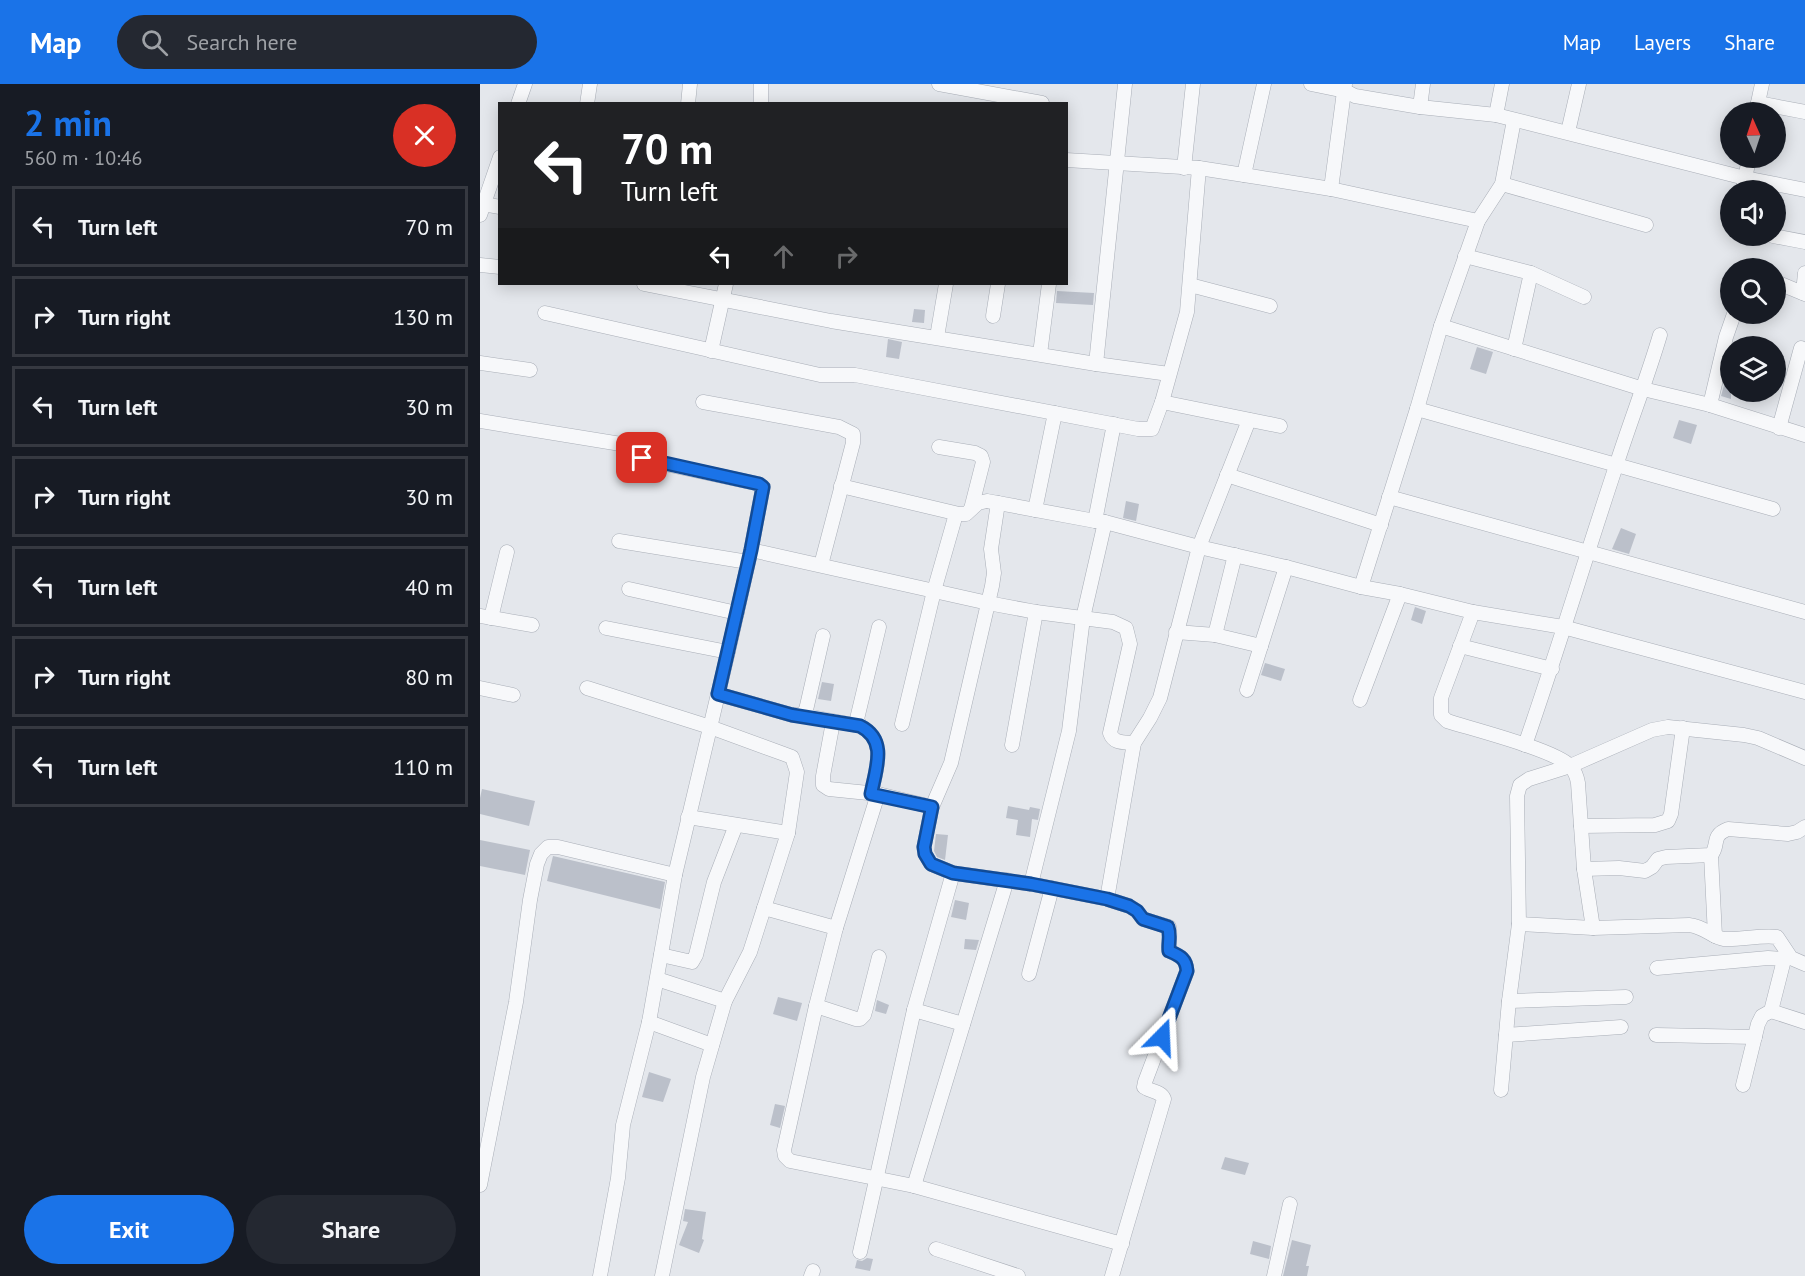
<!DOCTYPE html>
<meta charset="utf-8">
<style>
body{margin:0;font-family:"PT Sans",sans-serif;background:#242831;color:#f1f3f6;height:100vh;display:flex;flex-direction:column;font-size:22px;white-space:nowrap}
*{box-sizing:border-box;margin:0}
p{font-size:20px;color:#9ea1a6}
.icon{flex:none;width:33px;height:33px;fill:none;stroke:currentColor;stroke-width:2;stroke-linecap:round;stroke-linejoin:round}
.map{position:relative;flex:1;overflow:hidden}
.panel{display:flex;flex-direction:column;background:#171b24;width:480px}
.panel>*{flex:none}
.banner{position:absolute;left:18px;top:18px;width:570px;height:183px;border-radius:0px;box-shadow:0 3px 15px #0003;background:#202124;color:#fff;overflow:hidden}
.needle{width:39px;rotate:357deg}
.fabs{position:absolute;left:1240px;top:18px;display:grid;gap:12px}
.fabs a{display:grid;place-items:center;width:66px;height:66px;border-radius:50%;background:#171b24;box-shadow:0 3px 15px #0003;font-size:30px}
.pin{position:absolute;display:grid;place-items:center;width:51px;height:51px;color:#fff;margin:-26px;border-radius:12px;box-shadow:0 3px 9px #0006}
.me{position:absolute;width:66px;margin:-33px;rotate:21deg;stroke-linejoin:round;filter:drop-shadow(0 0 4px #0008)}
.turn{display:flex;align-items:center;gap:21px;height:126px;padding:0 24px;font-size:27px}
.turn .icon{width:78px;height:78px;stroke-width:2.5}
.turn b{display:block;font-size:42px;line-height:51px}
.lanes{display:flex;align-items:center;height:57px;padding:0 24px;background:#0003;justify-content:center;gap:30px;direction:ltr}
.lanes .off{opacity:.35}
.round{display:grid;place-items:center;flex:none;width:63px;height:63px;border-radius:32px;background:#242831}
.summary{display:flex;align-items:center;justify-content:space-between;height:102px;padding:0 24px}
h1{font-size:36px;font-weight:800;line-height:45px;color:#1a73e8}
.button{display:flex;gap:12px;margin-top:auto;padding:12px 24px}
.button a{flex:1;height:69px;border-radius:36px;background:#1a73e8;color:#fff;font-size:24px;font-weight:800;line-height:69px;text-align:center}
.button a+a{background:#242831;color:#f1f3f6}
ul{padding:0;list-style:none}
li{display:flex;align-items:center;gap:18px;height:81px;margin:0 12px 9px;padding:0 12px;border:3px solid #363941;border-radius:0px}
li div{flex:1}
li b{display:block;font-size:22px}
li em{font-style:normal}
header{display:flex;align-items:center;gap:36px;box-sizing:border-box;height:84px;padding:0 30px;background:#1a73e8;color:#fff}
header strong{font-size:28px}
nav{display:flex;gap:33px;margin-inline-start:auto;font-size:21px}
.search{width:420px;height:54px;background:#242831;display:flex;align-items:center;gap:15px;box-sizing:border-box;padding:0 21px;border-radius:33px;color:#9ea1a6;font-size:22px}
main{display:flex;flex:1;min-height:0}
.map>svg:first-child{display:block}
.building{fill:#bbc0ca}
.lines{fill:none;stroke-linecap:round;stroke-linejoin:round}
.minor-casing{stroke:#a9aeb7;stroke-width:15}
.minor{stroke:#f7f8fa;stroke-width:14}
.route-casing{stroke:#114b97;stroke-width:15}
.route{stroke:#1a73e8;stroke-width:10}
</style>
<header>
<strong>Map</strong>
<div class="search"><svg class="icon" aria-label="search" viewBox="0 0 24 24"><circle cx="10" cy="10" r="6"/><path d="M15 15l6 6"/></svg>Search here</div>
<nav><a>Map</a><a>Layers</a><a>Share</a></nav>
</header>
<main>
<section class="panel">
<div class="summary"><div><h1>2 min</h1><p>560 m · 10:46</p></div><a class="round" style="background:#d93025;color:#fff"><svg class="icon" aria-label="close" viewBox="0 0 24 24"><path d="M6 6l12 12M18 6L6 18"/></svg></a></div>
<ul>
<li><svg class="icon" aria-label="left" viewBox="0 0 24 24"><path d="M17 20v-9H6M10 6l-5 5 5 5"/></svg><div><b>Turn left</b></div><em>70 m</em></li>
<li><svg class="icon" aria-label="right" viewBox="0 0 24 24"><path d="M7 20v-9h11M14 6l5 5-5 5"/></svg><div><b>Turn right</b></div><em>130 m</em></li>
<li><svg class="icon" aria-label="left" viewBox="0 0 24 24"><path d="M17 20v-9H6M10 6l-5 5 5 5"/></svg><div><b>Turn left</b></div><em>30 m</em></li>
<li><svg class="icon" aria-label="right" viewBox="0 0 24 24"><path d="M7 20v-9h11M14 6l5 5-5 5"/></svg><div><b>Turn right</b></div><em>30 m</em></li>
<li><svg class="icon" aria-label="left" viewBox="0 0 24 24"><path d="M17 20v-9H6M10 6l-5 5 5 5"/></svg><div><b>Turn left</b></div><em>40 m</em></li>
<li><svg class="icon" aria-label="right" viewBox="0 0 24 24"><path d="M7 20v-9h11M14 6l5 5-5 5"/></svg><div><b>Turn right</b></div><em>80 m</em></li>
<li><svg class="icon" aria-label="left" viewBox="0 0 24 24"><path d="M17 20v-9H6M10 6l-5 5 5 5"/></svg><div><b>Turn left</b></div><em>110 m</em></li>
</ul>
<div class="button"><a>Exit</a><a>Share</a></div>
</section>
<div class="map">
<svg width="1325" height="1192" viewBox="0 0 1325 1192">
<rect width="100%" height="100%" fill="#e4e7ec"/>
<g class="building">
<polygon points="577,207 614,209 613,221 576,219"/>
<polygon points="434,225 445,226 444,239 432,238"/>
<polygon points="408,255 422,258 419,275 406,273"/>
<polygon points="997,263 1013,268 1006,290 990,285"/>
<polygon points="1249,284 1251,284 1251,315 1241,312"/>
<polygon points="1199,336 1217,341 1211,360 1193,354"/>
<polygon points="646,417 659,420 656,437 643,434"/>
<polygon points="1141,444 1156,450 1149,470 1132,465"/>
<polygon points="935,523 946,527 942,540 931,536"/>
<polygon points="785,579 805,585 801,597 781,591"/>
<polygon points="342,598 354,600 351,617 338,615"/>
<polygon points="2,705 55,717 49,742 0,730 0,714"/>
<polygon points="528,722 549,726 550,723 560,725 558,736 552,735 550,753 536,751 538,736 526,734"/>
<polygon points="456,750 468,751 465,776 457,773 454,767"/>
<polygon points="0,756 50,766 45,791 0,782"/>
<polygon points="73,772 185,798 180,825 67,797"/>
<polygon points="475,816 489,819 486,836 471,833"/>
<polygon points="485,855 499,856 496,866 484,865"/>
<polygon points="298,913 322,919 317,937 293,930"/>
<polygon points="397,916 409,921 406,930 395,927"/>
<polygon points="169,988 191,995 183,1018 162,1013"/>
<polygon points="295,1020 305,1022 300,1044 290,1041"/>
<polygon points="745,1073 769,1079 765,1091 741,1085"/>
<polygon points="205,1125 226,1128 222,1155 224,1156 219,1169 199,1161 208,1138 203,1137"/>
<polygon points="812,1156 831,1161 826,1182 829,1182 827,1192 803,1192"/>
<polygon points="773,1157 791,1162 789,1175 770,1170"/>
<polygon points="387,1174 393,1175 390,1187 375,1184 377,1176 382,1177"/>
</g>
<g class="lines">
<g class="minor-casing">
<g id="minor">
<polyline points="281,0 281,20"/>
<polyline points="459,0 562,19"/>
<polyline points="831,0 865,7 875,12 940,23 1016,31 1265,94 1325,106"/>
<polyline points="1278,19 1325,28"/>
<polyline points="38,20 45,0"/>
<polyline points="107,20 110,0"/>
<polyline points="208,20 210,0"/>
<polyline points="940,23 943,0"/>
<polyline points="1276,28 1282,0"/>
<polyline points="1016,31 1022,0"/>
<polyline points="1088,48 1099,0"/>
<polyline points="586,76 719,84 764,91 851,105 998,137"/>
<polyline points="704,84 713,0"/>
<polyline points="764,91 784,0"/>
<polyline points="1022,100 1166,141"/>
<polyline points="851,105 865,0"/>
<polyline points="1263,106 1269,74"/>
<polyline points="3,120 20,123"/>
<polyline points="0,131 20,73"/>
<polyline points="1293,152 1325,158"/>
<polyline points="985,172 1051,189 1104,213"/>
<polyline points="0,181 20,183"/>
<polyline points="1296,198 1325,210"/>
<polyline points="164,200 351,237 616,280 689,290"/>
<polyline points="710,201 790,222"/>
<polyline points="1323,209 1325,189"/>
<polyline points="65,229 340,291 375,291 658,345 672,345 682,318 707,228 719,84"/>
<polyline points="513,232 518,200"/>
<polyline points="961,242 1163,305 1230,321 1325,351"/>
<polyline points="457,253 466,200"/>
<polyline points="1034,265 1051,189"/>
<polyline points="231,267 246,200"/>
<polyline points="560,270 569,200"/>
<polyline points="0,279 50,286"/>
<polyline points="616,280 645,0"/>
<polyline points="223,318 359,343 373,350 373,359 341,481"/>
<polyline points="682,318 800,342"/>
<polyline points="1230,321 1246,253 1254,230"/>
<polyline points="937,325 1293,425"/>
<path d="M0 337 147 361C159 364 157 372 171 377L279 400 283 403 271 466 248 568 195 791 169 938 143 1041 138 1094 120 1192"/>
<polyline points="1299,344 1321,264"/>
<polyline points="459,363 495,369 501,372 503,378 491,425"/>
<polyline points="747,391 901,441"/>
<polyline points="361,402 479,430 486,430 498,419 507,417 615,437 625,438 719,463 806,483 881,503 920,510 993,528 1083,543 1325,608"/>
<polyline points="909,413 1325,528"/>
<polyline points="555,426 575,329"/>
<polyline points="615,437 634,340"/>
<polyline points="139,457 268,478"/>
<path d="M271 466 508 519 556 528 633 538 646 544 650 560 630 649C634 660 643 658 654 659"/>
<polyline points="881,503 937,325 961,242 998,137 1022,100 1034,36"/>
<polyline points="149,505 257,529"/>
<path d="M993 528 961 614V631L967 637C992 645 1075 666 1090 682 1095 687 1097 693 1098 699L1104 785 1113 844"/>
<polyline points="0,532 52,541"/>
<polyline points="11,534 27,468"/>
<polyline points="126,544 248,568"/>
<polyline points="696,548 735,551 781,562"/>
<polyline points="735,551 755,471"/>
<polyline points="980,562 1072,585"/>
<polyline points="0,604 33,611"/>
<polyline points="107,604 230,643 304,670 312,673 317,688 308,749 270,868 245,917 223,993 182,1192"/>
<polyline points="767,606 806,483"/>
<polyline points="238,610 312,631 321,631 326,626 343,552"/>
<polyline points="880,616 920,510"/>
<polyline points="321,631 380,642"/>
<path d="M353 638 343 692V701L349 705 398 710 452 723 444 763 445 770 451 780 473 789 551 800 627 815 649 822 657 827 663 835 689 843C691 852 688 859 689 867 700 872 706 874 707 887L665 998 664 1003C671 1008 681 1007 684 1015L632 1192"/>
<polyline points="422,640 454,507 476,430"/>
<polyline points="532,661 556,528"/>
<path d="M1045 661C1077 569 1105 475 1136 382 1150 338 1167 295 1180 251"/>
<path d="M391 710C396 685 408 656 380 642L377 635 399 543"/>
<polyline points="398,710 356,844 336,922 304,1066 305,1072 310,1077 434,1102 642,1160"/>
<polyline points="452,723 471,679 512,502 514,489 511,465 518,419"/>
<polyline points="208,733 308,749"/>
<polyline points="1101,742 1175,741 1188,737 1191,730 1203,644"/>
<polyline points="1231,771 1235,852"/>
<path d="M1104 785 1139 784 1165 787 1172 783 1178 775 1186 773 1231 771C1240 761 1230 752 1248 745L1308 750 1317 748 1325 743"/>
<polyline points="551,800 589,647 603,534 625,438"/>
<polyline points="627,815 654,659 670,634 680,614 719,463 769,336"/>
<polyline points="284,824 356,844"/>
<path d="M1039 840 1113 844 1209 841C1226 843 1231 853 1244 855 1262 856 1279 851 1297 853L1311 874 1325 880"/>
<polyline points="181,871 212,878 216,871 234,798 256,741"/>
<polyline points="1177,884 1288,874 1305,875"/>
<polyline points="549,890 572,804"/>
<polyline points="177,895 245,917"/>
<polyline points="1029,917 1146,913"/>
<polyline points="336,922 376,935 380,935 384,931 386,924 399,873"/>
<polyline points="434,926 483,940"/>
<polyline points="1291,927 1325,938"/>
<polyline points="169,938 232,961"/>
<polyline points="1026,951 1141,943"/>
<polyline points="1176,951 1275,953"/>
<polyline points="1263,1001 1278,940 1282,932 1291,927 1306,868"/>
<polyline points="1021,1006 1029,917 1039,840 1037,712 1040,701 1049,695 1090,682 1172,646 1188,643 1264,651 1278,654 1325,674"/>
<polyline points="0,1101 36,918 50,816 57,780 61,770 68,763 78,763 195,791"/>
<polyline points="434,1102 527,796"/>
<polyline points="456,1165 538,1192"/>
<polyline points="380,1168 434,926 473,789"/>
<polyline points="331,1192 333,1187"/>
<polyline points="794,1192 810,1120"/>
</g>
</g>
<use href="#minor" class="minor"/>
</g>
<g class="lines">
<g class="route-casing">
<path id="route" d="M162 374 279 400 283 403 271 466 238 610 312 631 380 642C408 656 396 684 391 710L452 723 444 763 445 770 451 780 473 789 551 800 627 815 649 822 657 827 663 835 688 843C691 852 688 859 689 867 700 872 706 874 707 887L682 953"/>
</g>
<use href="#route" class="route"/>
</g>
</svg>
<div class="fabs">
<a><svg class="needle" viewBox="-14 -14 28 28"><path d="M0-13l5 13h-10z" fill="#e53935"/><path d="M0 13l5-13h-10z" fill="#9ea1a6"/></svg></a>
<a><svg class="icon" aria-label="sound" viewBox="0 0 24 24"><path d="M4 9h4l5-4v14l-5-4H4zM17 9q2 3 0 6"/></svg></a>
<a><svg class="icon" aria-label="search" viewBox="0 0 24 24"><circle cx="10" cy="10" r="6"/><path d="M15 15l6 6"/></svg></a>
<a><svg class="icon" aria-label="layers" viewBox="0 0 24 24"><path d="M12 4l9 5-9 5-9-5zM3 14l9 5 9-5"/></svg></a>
</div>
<div class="pin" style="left:162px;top:374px;background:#d93025"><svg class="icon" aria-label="arrive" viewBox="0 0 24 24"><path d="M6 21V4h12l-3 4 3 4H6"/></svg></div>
<svg class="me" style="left:682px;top:953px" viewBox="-20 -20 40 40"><path d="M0-17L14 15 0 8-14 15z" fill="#1a73e8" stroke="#fff" stroke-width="4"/></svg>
<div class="banner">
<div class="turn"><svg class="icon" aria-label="left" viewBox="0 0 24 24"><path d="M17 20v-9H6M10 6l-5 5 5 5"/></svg><div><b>70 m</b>Turn left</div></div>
<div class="lanes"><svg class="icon" aria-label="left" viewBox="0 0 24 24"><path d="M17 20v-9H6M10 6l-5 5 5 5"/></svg><svg class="icon off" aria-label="ahead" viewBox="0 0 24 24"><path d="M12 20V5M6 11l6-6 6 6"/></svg><svg class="icon off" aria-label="right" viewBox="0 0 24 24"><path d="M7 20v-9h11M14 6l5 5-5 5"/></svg></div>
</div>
</div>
</main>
